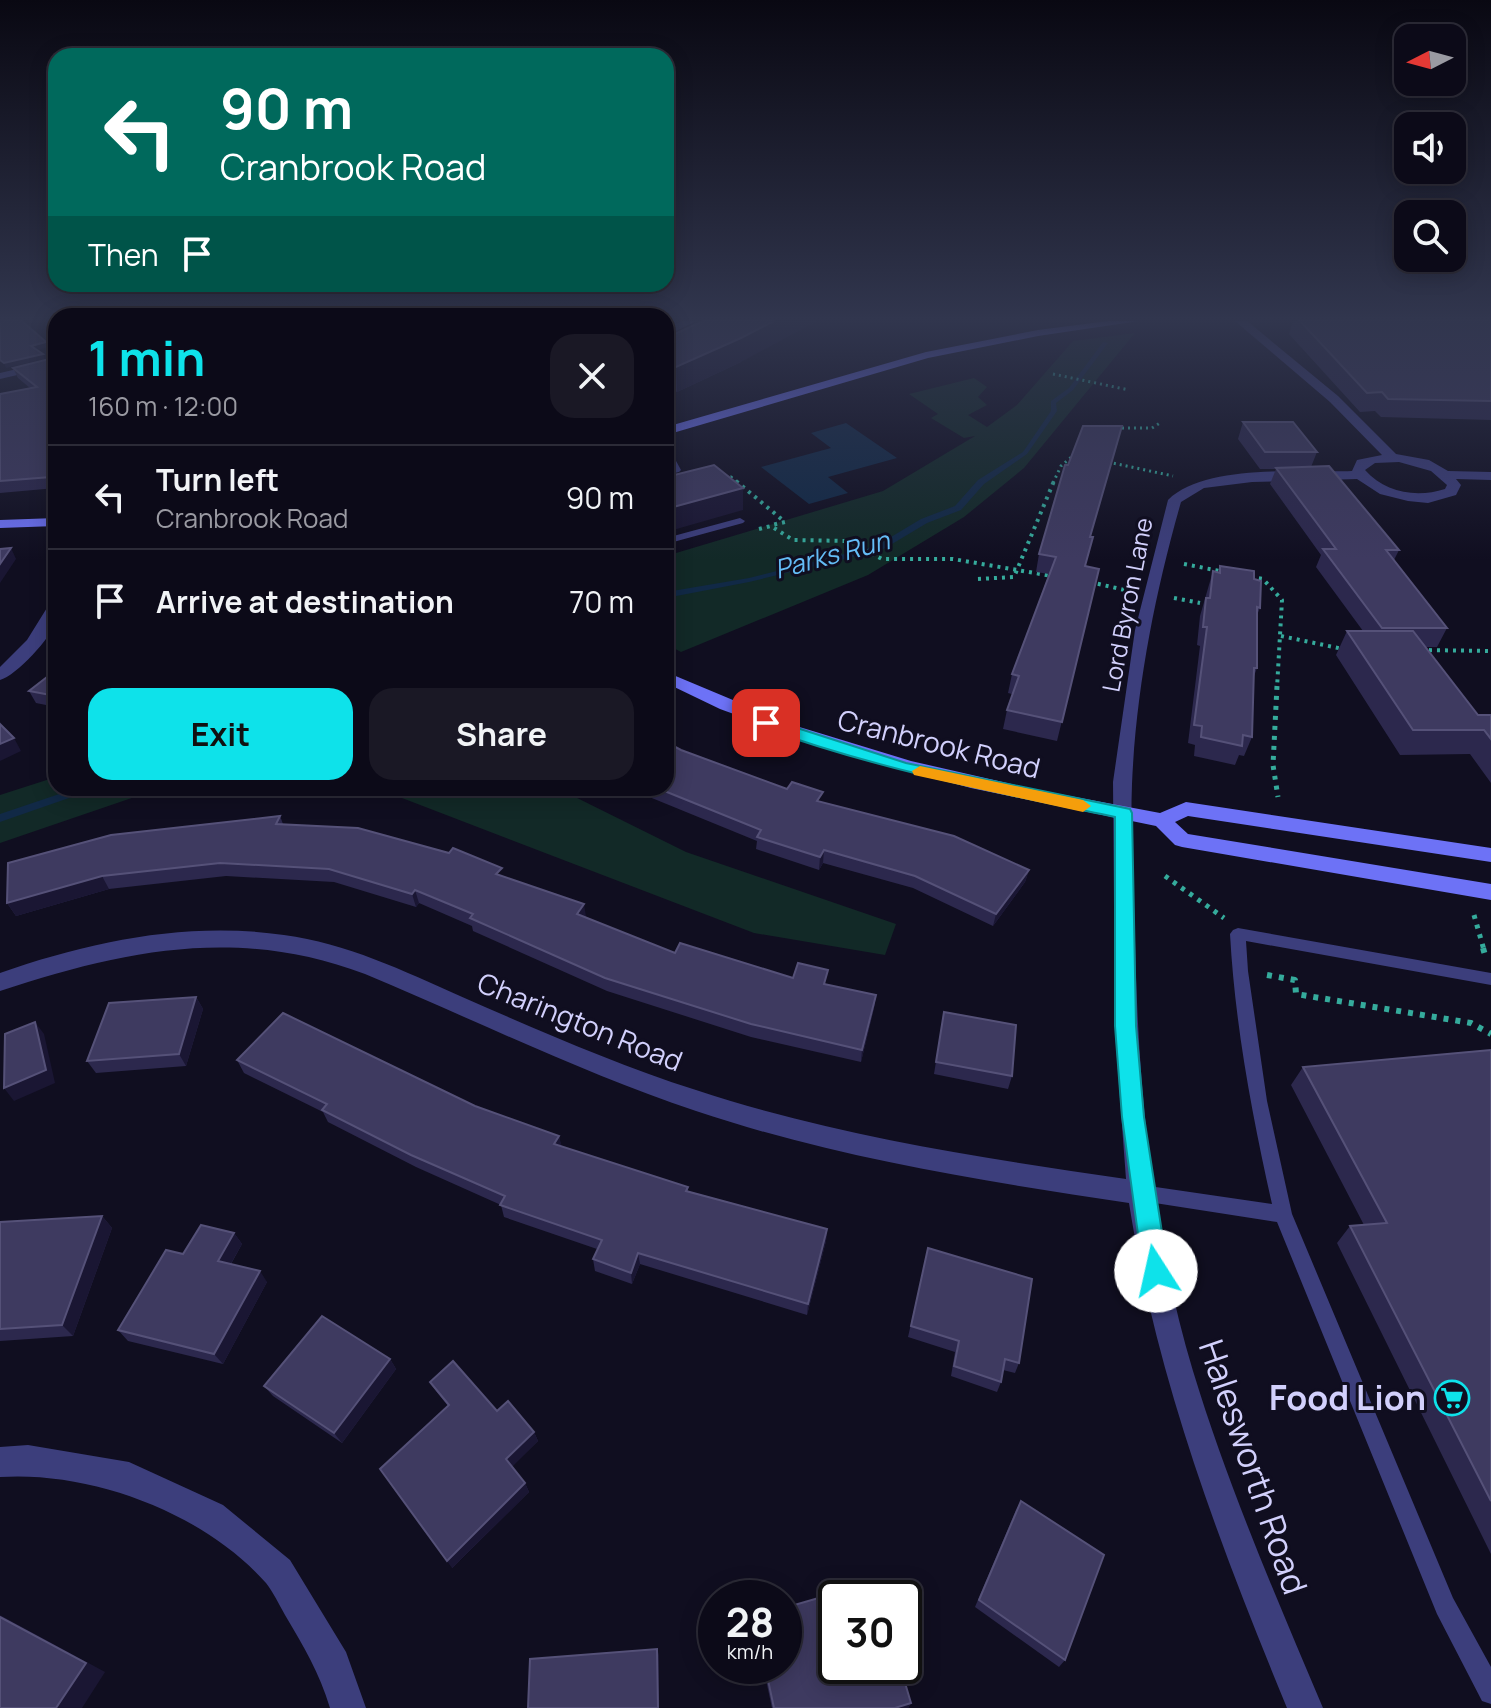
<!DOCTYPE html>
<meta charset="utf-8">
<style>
body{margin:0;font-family:Manrope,sans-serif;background:#1a1825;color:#f1f3f6;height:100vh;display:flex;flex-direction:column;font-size:30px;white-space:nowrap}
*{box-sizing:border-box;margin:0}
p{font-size:26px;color:#9a9aa2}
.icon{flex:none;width:44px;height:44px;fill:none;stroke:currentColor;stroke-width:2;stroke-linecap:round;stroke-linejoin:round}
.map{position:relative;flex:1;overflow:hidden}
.side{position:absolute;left:48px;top:308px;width:626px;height:488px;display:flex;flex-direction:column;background:#0c0a18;border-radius:24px;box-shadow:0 4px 20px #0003,0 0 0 2px #2c2b37}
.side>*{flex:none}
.banner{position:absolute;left:48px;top:48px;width:626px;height:244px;border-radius:24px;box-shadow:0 4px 20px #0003,0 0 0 2px #2c2b37;background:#00695c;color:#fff;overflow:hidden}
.needle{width:52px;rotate:264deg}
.tools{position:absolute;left:1394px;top:24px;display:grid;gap:16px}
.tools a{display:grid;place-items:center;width:72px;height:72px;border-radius:16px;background:#0c0a18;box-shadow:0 4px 20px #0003,0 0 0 2px #2c2b37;font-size:40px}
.speed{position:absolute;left:698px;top:1580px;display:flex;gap:16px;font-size:40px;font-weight:700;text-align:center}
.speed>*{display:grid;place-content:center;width:104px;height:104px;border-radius:50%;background:#0c0a18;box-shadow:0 4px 20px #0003,0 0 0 2px #2c2b37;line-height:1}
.speed small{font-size:20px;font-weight:400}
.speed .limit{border:4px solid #111;border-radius:12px;background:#fff;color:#111}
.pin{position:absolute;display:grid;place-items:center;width:68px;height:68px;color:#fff;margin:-34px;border-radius:16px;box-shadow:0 4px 12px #0006}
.me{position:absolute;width:88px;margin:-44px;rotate:350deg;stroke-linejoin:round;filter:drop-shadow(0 0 6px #0008)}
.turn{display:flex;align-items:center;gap:28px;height:168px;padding:0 40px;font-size:36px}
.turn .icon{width:104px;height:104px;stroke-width:2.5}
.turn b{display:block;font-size:56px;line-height:68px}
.then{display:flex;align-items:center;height:76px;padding:0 40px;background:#0003;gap:16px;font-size:30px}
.round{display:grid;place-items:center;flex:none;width:84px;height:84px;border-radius:24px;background:#1a1825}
.overview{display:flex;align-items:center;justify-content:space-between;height:136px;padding:0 40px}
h1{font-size:48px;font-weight:700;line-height:60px;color:#0ee2ea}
.action{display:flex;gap:16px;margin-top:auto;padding:16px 40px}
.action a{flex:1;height:92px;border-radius:24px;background:#0ee2ea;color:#111;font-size:32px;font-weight:700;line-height:92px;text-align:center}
.action a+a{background:#1a1825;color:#f1f3f6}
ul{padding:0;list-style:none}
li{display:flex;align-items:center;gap:24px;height:104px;padding:0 40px;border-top:2px solid #2c2b37}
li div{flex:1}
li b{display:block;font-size:30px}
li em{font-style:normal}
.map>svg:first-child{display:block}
.green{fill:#122927}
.water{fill:#112946}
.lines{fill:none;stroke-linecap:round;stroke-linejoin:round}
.stream{fill:#112946;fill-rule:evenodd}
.path-far3{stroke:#35ab9c;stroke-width:3;stroke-dasharray:2 4;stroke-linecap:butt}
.path-far2{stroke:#35ab9c;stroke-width:4;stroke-dasharray:3 5;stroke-linecap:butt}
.path-far1{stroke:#35ab9c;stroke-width:5;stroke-dasharray:4 6;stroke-linecap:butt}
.path{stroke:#35ab9c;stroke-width:6;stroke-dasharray:5 7;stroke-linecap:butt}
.lane{fill:#3c3e7c;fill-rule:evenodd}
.street{fill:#3c3e7c;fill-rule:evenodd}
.secondary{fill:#6d72f6;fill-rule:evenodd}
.wall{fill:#2c284d}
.shaded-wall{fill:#1a1633}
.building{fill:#3e3a60;stroke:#555178;stroke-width:2}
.route{fill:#0ee2ea;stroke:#099398;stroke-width:2}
.slow{fill:#f59e0b}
.labels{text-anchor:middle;stroke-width:6;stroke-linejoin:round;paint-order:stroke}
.far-street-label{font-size:24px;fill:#d2d0fc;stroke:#100e20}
.far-water-label{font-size:26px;font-style:italic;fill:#64bcf6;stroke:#100e20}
.street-label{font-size:28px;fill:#d2d0fc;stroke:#100e20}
.near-poi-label{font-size:34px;font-weight:bold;fill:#d2d0fc;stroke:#100e20;text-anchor:end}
.near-street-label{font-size:34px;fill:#d2d0fc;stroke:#100e20}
</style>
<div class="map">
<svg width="1491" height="1708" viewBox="0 0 1491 1708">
<rect width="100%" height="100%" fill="#100e20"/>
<g class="green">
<polygon points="1135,333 1024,468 964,517 868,575 681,652 666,644 666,556 883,491 975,436 964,438 931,418 938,414 909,394 974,378 987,387 978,397 987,405 968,415 987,427 1017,405 1073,341"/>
<polygon points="56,777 56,788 161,788 0,843 0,795"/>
<polygon points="376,788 557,788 686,852 896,924 885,955 754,933"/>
</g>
<polygon class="water" points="846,423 897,458 828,477 848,493 809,504 761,467 831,448 811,433"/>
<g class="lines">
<g class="stream">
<polygon points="1103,342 1108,343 1073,390 1056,403 1057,411 1027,454 984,484 961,510 927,523 882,550 749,582 666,598 666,592 749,578 876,546 921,519 955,506 978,480 1023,452 1051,411 1051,401 1069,388"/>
<polygon points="77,788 93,788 92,790 0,822 0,814"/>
</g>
<g class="path-far3">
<polyline points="1053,374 1129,390"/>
<polyline points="1116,428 1152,428 1160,423"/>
<polyline points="1108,462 1173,476"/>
<polyline points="725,479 731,477 738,483"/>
<polyline points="1053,483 1061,466 1075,454"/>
</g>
<g class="path-far2">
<polyline points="736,481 785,522 772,525"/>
<polyline points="759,529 771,526 793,540 848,541 882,559 953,559 1052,576"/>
<polyline points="1184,564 1225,572"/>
<polyline points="1251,577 1263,579 1282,600 1277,688"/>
<polyline points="978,579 1014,577 1054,481"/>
<polyline points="1090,582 1129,591"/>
<polyline points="1174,598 1200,603"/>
<polyline points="1281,636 1343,649"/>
<polyline points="1421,650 1491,651"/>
</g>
<g class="path-far1">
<polyline points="1277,686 1273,765 1278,797"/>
<polyline points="1165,876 1224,918"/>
<polyline points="1474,915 1484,950"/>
</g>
<g class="path">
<polyline points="1483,948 1485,955"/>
<polyline points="1267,975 1295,980 1296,994 1471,1023 1491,1034"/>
</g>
<g class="lane">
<polygon points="666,447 670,450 681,470 679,472 666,475 666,469 671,468 666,459"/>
<polygon points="740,518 745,521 743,523 666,544 666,538"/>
<path d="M1238 928 1491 973V985L1246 941 1248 971 1267 1101 1292 1214 1453 1598 1491 1667V1704L1482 1701 1437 1614 1277 1222 1142 1201 1136 1199 1133 1193 1136 1187 1142 1185 1272 1204C1252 1115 1235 1025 1230 934L1233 930Z"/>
</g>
<g class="street">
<polygon points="682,321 696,321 666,336 666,329"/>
<path d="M1235 321H1247L1338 396 1396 454 1429 460 1448 471 1491 472V480L1456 479 1461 485 1456 495 1428 503 1408 501 1380 494 1357 479 1252 482 1204 488 1181 502C1155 593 1136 689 1132 784 1130 836 1134 888 1135 940 1138 1085 1151 1231 1193 1371 1228 1486 1276 1597 1323 1708H1287C1219 1543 1157 1380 1129 1203 983 1181 836 1158 696 1111 582 1073 475 1020 365 974 238 926 124 950 0 991V973C91 941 188 921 284 935 346 943 404 971 460 996 538 1030 615 1064 696 1090 835 1136 982 1158 1126 1179L1115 1032 1113 782 1135 630 1168 500C1205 463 1302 473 1352 471L1357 460 1382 455 1330 402ZM1399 462 1431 471 1447 485 1445 489C1417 498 1385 493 1365 470L1375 463Z"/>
<polygon points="56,360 56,366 0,379 0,373"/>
<path d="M56 601C56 607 57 615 56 621 52 637 16 676 0 680V667L27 640 50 603Z"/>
<path d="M28 1445 129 1462 223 1505 290 1560 346 1652 366 1708H330C319 1672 304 1647 285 1615 279 1604 273 1592 266 1583 204 1513 92 1471 0 1477V1447Z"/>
</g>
<g class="secondary">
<polygon points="1108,321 1139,321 1038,336 928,358 666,435 666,427 926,352 1038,330"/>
<polygon points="56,518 56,526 0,528 0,520"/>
<polygon points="666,672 793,725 911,761 1033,789 1160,813 1186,802 1491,848 1491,862 1188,816 1175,822 1188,834 1491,884 1491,900 1182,847 1175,845 1156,826 971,788 841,753 720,709 666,683"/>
</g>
</g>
<g class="wall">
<polygon points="1293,321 1491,321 1491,420 1381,417 1375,411 1360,412 1289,334"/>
<polygon points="666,338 741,362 677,392 666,388"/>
<polygon points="56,361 56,488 0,493 0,394 30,388 18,378 13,368"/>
<polygon points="1243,422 1317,452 1311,467 1399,550 1394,560 1447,628 1437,647 1425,647 1478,715 1491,715 1491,783 1470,754 1400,755 1336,655 1347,631 1363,631 1316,567 1321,555 1270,484 1276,469 1260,469 1238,439"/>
<polygon points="1118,442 1090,537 1085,566 1099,569 1057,741 1003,729 1007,710 1012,694 1008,693 1012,674 1049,574 1036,572 1039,554 1068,465"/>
<polygon points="1220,566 1254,579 1260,608 1257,615 1257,668 1254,676 1252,737 1244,756 1239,755 1235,765 1194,756 1195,745 1188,743 1200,646 1197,645 1200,616 1213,571 1218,572"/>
<polygon points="56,670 56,707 36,703 29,691"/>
<polygon points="681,750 822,802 1029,870 1025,882 993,926 913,888 823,863 819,870 756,849 757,841 642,794 642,788 666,788"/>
<polygon points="280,816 283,824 503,876 586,918 675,953 876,995 874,1008 861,1062 751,1037 607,991 473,931 472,926 419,903 416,907 334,882 226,876 109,889 16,916 7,903"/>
<polygon points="196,997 203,1009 186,1066 96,1073 87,1061"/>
<polygon points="944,1012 1012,1076 1008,1089 934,1074"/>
<polygon points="1491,1050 1491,1554 1337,1243 1350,1226 1364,1225 1291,1085 1303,1067"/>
<polygon points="237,1060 475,1106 559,1136 561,1146 688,1187 688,1191 827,1229 826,1241 807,1315 640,1264 632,1284 595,1271 593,1259 597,1249 504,1217 501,1205 416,1167 328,1122 323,1112 244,1073"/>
<polygon points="102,1216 112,1228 73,1336 0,1341 0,1222"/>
<polygon points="234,1233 242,1244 231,1264 267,1282 223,1364 128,1341 118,1330 183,1254"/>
<polygon points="928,1248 1019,1363 1015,1373 1003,1370 1001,1382 997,1392 951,1376 955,1352 908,1337"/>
<polygon points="390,1359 396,1369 342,1443 273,1396 264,1386"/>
<polygon points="430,1382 497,1411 534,1432 538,1441 512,1466 525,1483 529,1492 452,1568 448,1406 436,1391"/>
<polygon points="1021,1501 1065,1660 1059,1667 975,1607 1016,1510"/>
<polygon points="763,1666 784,1666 911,1703 908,1708 772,1708"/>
</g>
<g class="shaded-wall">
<polygon points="774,321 817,321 741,362 677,392 676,367"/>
<polygon points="46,342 48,347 34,351 31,346"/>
<polygon points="43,354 45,359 6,368 4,363"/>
<polygon points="56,468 56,488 51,477"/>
<polygon points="743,488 743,510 666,532 666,509"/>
<polygon points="11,548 16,559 0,583 0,564"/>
<polygon points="14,738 21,751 0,761 0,744"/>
<polygon points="824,850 823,863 819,870 820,857"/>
<polygon points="1029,870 1025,882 993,926 996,914"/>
<polygon points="102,876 109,889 16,916 7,903"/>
<polygon points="415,890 419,903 416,907 412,894"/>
<polygon points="584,904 586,917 577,914"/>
<polygon points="876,995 874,1008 861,1062 862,1050"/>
<polygon points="196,997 203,1009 186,1066 179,1054"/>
<polygon points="35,1022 44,1034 55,1083 14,1101 4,1088"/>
<polygon points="559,1136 562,1148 554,1144"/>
<polygon points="102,1216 112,1228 73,1336 62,1325"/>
<polygon points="827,1229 826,1241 807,1315 808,1304"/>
<polygon points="234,1233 242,1244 226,1272 218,1261"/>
<polygon points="638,1253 640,1264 632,1284 631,1273"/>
<polygon points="260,1271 267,1282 223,1364 214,1354"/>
<polygon points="390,1359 396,1369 342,1443 334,1433"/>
<polygon points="534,1432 538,1441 511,1468 506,1459"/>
<polygon points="525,1483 529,1492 452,1568 447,1561"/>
<polygon points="0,1615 105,1672 82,1708 56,1708"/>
<polygon points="657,1649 659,1655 659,1708 658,1708"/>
<polygon points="911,1703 908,1708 895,1708"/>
</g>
<g class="building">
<polygon points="2,321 22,321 46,342 31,346 43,354 4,363 0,360 0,322"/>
<polygon points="703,321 774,321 741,338 676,367 666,364 666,338"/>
<polygon points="1300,321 1491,321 1491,401 1388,399 1382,392 1367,393"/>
<polygon points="53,358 56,361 56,468 51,477 0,481 0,394 37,387 13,368"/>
<polygon points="1243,422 1293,422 1317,452 1265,452"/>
<polygon points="1083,426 1122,426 1090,537 1093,537 1085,566 1099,569 1062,722 1007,710 1019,676 1012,674 1056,557 1039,554 1065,465 1068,465"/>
<polygon points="714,465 743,488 666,509 666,477"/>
<polygon points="1329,466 1399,550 1386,550 1447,628 1382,628 1323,549 1336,549 1276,468"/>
<polygon points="11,548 0,564 0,549"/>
<polygon points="1220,566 1254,571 1254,579 1261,581 1260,608 1257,607 1257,668 1254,668 1252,737 1243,735 1242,746 1201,737 1202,726 1194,725 1207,627 1203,627 1206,598 1210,598 1213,571 1220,573"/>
<polygon points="1347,631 1413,631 1478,715 1491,715 1491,739 1484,730 1413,730"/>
<polygon points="56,670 56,696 29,691"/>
<polygon points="0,724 14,738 0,744"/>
<polygon points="666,742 681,750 787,789 792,782 823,792 817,801 954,836 1029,870 996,914 915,876 824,850 820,857 757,837 761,830 657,788 666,788"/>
<polygon points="280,816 276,824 358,828 449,853 453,848 502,868 496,874 584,904 577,914 675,953 680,943 793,978 798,963 828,970 824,984 876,995 862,1050 751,1024 605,978 470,918 473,914 415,890 412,894 329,869 220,863 102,876 7,903 8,863 111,835"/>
<polygon points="196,997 179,1054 87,1061 109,1003"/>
<polygon points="944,1012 1016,1025 1012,1076 936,1062"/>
<polygon points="283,1013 475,1106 559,1136 554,1144 688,1187 686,1191 827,1229 808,1304 638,1253 631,1273 593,1259 602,1240 500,1205 505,1196 411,1155 322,1110 327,1104 237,1060"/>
<polygon points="35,1022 46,1070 4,1088 5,1034"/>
<polygon points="1491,1050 1491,1501 1350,1226 1387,1223 1303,1067"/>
<polygon points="102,1216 62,1325 0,1329 0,1222"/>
<polygon points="201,1225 234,1233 218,1261 260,1271 214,1354 118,1330 166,1250 183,1254"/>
<polygon points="928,1248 1032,1279 1019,1363 1005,1359 1001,1382 954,1366 959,1341 911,1326"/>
<polygon points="322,1316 390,1359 334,1433 264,1386"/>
<polygon points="453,1361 497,1411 508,1401 534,1432 506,1459 525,1483 447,1561 380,1469 449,1405 430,1382"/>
<polygon points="1021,1501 1104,1555 1065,1660 979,1600"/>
<polygon points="877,1581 881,1598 836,1598 836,1666 900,1666 911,1703 895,1708 774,1708 765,1666 784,1666 784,1608"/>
<polygon points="0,1617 86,1663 56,1708 0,1708"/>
<polygon points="657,1649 658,1708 528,1708 530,1659"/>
</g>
<linearGradient id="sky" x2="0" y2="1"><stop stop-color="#090812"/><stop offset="0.57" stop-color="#31364e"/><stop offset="1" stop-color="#31364e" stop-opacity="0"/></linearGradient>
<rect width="1491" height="560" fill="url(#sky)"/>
<path class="route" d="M766 718 906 763 1130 809 1132 813 1136 1026 1144 1117 1168 1271 1165 1280 1156 1283 1147 1280 1143 1271 1122 1117 1115 1026V817C995 792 876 769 761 727V719Z"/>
<polygon class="slow" points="920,766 1083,800 1091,806 1083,812 914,775 912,771"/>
<defs>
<g id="supermarket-ring" transform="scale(1.8)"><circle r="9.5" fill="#100e20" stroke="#0ee2ea" stroke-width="1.5"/><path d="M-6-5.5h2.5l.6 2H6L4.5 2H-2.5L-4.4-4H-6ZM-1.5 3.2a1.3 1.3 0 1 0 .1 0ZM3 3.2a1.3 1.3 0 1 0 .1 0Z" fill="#0ee2ea"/></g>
</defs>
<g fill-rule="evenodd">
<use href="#supermarket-ring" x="1452" y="1398"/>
</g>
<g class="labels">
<g class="far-street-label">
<text transform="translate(1128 605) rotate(-79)" y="8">Lord Byron Lane</text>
</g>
<g class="far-water-label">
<text transform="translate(832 555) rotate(-15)" y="9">Parks Run</text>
</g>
<g class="street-label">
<text transform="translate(939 744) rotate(14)" y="10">Cranbrook Road</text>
<text transform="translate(580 1022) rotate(22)" y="10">Charington Road</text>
</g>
<g class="near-poi-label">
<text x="1426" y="1410">Food Lion</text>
</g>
<g class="near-street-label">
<text transform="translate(1253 1467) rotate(71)" y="12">Halesworth Road</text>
</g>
</g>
</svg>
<div class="tools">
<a><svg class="needle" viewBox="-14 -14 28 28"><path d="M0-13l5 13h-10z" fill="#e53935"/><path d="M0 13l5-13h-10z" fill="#9a9aa2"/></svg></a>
<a><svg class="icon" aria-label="sound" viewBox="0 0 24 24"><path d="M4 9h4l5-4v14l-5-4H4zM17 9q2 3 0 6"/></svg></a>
<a><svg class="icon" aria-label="search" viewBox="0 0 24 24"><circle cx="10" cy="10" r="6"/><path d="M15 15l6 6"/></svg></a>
</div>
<div class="speed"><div>28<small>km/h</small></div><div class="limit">30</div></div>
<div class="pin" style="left:766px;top:723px;background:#d93025"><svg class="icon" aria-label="arrive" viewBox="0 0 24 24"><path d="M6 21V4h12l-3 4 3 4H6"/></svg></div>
<svg class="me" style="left:1156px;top:1271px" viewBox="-20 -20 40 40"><circle r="19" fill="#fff"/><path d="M0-13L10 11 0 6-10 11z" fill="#0ee2ea"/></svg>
<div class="banner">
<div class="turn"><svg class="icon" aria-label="left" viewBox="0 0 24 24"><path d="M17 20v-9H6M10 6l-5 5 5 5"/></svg><div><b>90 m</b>Cranbrook Road</div></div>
<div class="then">Then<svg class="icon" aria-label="arrive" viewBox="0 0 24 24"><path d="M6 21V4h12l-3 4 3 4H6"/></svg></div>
</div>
<section class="side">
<div class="overview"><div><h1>1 min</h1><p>160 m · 12:00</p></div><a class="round"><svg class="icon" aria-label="close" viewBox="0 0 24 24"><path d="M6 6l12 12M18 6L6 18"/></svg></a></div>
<ul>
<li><svg class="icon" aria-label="left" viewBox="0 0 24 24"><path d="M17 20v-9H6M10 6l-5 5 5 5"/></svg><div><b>Turn left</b><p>Cranbrook Road</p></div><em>90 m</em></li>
<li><svg class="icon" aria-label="arrive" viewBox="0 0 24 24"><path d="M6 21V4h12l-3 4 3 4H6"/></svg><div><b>Arrive at destination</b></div><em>70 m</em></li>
</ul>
<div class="action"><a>Exit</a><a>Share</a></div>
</section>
</div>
